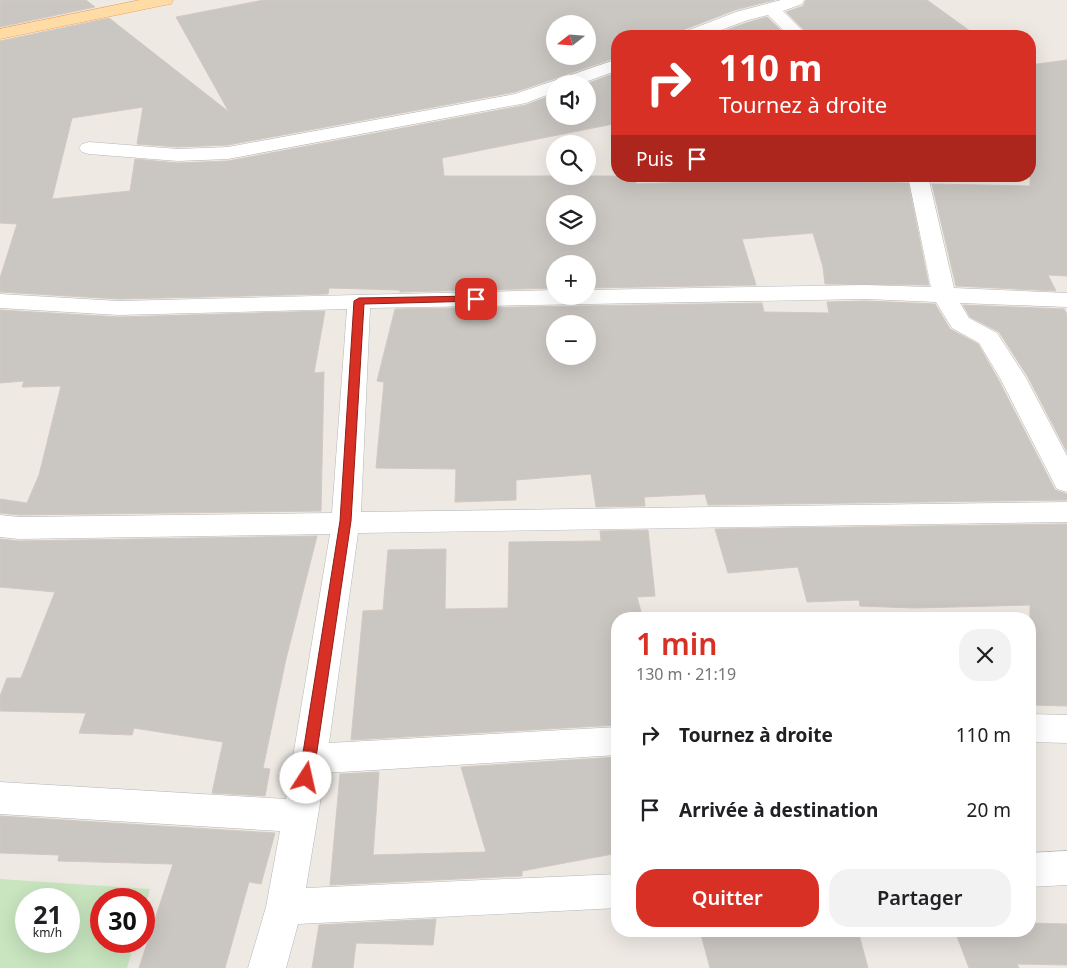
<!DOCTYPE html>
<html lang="fr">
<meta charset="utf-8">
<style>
body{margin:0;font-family:"Noto Sans",sans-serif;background:#f2f2f2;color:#202124;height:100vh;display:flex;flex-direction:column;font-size:19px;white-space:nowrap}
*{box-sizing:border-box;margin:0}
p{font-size:16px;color:#757577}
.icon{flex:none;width:28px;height:28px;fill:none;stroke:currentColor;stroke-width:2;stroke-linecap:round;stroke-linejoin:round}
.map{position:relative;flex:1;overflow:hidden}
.details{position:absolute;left:611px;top:612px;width:425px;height:325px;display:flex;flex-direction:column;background:#fff;border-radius:20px;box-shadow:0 5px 20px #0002}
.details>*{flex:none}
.guide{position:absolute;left:611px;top:30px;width:425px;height:152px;border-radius:20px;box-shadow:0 5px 20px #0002;background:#d93025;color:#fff;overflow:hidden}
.needle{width:32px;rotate:253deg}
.buttons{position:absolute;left:546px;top:15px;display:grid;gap:10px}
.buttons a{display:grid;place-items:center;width:50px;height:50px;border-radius:50%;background:#fff;box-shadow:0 5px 20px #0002;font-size:25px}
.speed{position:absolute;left:15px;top:888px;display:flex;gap:10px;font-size:25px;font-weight:700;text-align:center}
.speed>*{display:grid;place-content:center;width:65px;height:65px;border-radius:50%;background:#fff;box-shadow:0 5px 20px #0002;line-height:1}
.speed small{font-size:12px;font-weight:400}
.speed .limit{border:8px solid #d22;background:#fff;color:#111}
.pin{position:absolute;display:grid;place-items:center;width:42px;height:42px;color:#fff;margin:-21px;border-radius:10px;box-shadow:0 2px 8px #0006}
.me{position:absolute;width:55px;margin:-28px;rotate:10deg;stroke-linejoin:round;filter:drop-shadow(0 0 4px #0008)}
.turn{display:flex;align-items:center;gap:18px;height:105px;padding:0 25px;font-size:22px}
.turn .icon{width:65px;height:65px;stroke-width:2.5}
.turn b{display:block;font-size:35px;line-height:42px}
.then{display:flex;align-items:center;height:48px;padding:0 25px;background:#0003;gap:10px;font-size:19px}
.round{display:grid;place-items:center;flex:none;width:52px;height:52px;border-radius:20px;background:#f2f2f2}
.summary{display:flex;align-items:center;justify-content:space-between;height:85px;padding:0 25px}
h1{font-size:30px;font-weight:600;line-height:38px;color:#d93025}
.primary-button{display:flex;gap:10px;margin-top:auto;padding:10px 25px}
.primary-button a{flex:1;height:58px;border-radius:20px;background:#d93025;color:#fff;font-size:20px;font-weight:600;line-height:58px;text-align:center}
.primary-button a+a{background:#f2f2f2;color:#202124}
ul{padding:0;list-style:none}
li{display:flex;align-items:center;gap:15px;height:75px;padding:0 25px}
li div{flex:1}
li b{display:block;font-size:19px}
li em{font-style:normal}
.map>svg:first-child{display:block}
.green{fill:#c8e5bf;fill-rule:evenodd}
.building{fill:#cac6c2;stroke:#d2c9c1;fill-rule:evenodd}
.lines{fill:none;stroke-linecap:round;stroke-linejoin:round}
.minor-casing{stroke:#b3b7ba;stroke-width:1}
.major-casing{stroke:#f1a358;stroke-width:1}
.minor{fill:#fff;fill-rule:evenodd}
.major{fill:#ffdca6;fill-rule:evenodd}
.route{fill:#d93025;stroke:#8d1f18}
</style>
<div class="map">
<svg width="1067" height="968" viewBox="0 0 1067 968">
<rect width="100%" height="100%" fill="#eee9e3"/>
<path class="green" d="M0 879 150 889 144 911V899H101V941H135L127 968H0ZM26 899H69V941H26Z"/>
<g class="building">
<polygon points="0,0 86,0 95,7 0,27"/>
<path d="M264 0H774L735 10 683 30 679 36H618V57L515 92 228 145 178 147 137 144 143 107 72 118 52 199 130 191 135 159 178 163 228 161 526 105 555 94V116H588L586 84 618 72V123L442 158 444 176H636V184L726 181 724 176H871L874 182 908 183 929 285 825 284 823 267 813 233 742 239 756 285 588 288V264H555V288L400 292V290L329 288 328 294 119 299 0 292V278L17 224 0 223V41L109 18 229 112 176 17ZM555 24H588V56H555ZM555 204H588V236H555Z"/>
<polygon points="806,0 927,0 977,36 810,36 786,12 803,6"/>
<polygon points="767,17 787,36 710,36 749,22"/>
<polygon points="1067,60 1067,276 1048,275 1056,291 956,286 932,184 1030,186 1030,65"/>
<path d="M866 301 935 304 950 329 978 344 998 379 1055 490 1067 494V500L708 505 705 494 644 497 645 506 596 507 591 474 516 480V500L455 502 456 469 376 468 384 382 377 381 395 309 762 303 764 312 829 313 827 302ZM555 324H588V356H555Z"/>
<polygon points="963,305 1064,309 1067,314 1067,452 1028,377 999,332 970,317"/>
<polygon points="0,310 119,317 325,311 314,373 324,372 321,511 19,515 0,513 0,499 27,503 39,475 61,386 22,387 24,381 0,383"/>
<polygon points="1067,524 1067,706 1030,705 1030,605 915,608 860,606 859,600 807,602 798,567 728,573 715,529"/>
<polygon points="648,530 655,596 637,597 643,619 618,619 618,725 351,740 363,611 383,610 388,550 446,549 445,609 508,608 509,542 601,541 600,531"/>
<polygon points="317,536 286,659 263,768 270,769 265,796 212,793 223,742 134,728 132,735 79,733 86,713 0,711 0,696 7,678 21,678 55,592 0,587 0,539 19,541"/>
<polygon points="618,757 618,853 522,871 522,876 330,885 340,774 379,772 373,855 486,852 461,767"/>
<polygon points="0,816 258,832 275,833 261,884 249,882 225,968 139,968 173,864 58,861 59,855 0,853"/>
<polygon points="436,919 433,945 356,943 353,968 312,968 319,925"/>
<polygon points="1030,923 1067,924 1067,965 1017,964 1019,968 969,968 955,931 1030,931"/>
<polygon points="700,931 858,931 868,968 710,968"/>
</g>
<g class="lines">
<g class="minor-casing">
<g id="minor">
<polygon points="781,0 804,0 802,4 783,11 808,36 789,36 768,15 748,20 705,36 681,36 684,32 736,12"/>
<polygon points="618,59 618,70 580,84 555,84 555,92 526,103 228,159 178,161 89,154 82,152 79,148 82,144 89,142 178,149 228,147 515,94"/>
<polygon points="908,176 928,176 954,288 1067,293 1067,307 960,303 969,318 997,333 1026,378 1067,456 1067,492 1057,489 1000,378 979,343 952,328 936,302 866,299 370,308 361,512 1067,502 1067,522 358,533 329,743 618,727 618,755 325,773 306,888 618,874 618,908 298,924 286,968 248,968 266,907 280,831 0,814 0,782 286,799 330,534 19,539 0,537 0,515 19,517 332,513 347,309 119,315 0,308 0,294 119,301 555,290 555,296 588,296 588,290 866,285 931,287"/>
<polygon points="1030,714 1067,715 1067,743 1030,742"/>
<polygon points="1067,851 1067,885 1030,887 1030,853"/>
</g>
</g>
<g class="major-casing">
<polygon id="major" points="140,0 173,0 171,4 165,5 0,39 0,29"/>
</g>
<use href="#minor" class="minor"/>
<use href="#major" class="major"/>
</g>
<polygon class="route" points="476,296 479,297 479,301 364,304 351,521 313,778 311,782 306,784 301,782 299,778 340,521 354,301 359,298"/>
</svg>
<div class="buttons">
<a><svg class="needle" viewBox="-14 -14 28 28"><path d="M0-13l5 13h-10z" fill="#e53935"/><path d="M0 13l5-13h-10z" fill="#757577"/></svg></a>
<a><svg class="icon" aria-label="sound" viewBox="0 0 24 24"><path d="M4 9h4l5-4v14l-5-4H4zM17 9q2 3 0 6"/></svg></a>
<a><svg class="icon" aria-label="search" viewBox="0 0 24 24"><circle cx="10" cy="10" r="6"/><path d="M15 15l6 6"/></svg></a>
<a><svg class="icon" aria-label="layers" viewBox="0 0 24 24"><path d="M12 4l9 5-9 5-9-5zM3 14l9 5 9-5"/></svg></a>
<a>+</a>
<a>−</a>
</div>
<div class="speed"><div>21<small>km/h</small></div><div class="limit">30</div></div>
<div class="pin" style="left:476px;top:299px;background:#d93025"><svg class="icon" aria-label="arrive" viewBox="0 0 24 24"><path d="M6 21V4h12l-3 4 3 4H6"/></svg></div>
<svg class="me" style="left:306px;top:778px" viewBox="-20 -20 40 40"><circle r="19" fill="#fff"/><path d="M0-13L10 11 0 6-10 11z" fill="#d93025"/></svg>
<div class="guide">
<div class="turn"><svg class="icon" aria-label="right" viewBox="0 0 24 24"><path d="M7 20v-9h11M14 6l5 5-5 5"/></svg><div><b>110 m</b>Tournez à droite</div></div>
<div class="then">Puis<svg class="icon" aria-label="arrive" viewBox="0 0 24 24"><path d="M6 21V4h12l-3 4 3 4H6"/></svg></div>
</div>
<section class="details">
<div class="summary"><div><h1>1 min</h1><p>130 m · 21:19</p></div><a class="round"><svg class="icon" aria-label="close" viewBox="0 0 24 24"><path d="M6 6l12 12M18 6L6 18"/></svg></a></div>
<ul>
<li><svg class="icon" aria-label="right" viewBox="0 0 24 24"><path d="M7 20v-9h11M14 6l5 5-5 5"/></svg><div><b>Tournez à droite</b></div><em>110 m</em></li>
<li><svg class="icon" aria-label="arrive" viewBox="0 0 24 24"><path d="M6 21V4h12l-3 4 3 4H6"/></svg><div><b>Arrivée à destination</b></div><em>20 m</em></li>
</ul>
<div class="primary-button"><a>Quitter</a><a>Partager</a></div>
</section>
</div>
